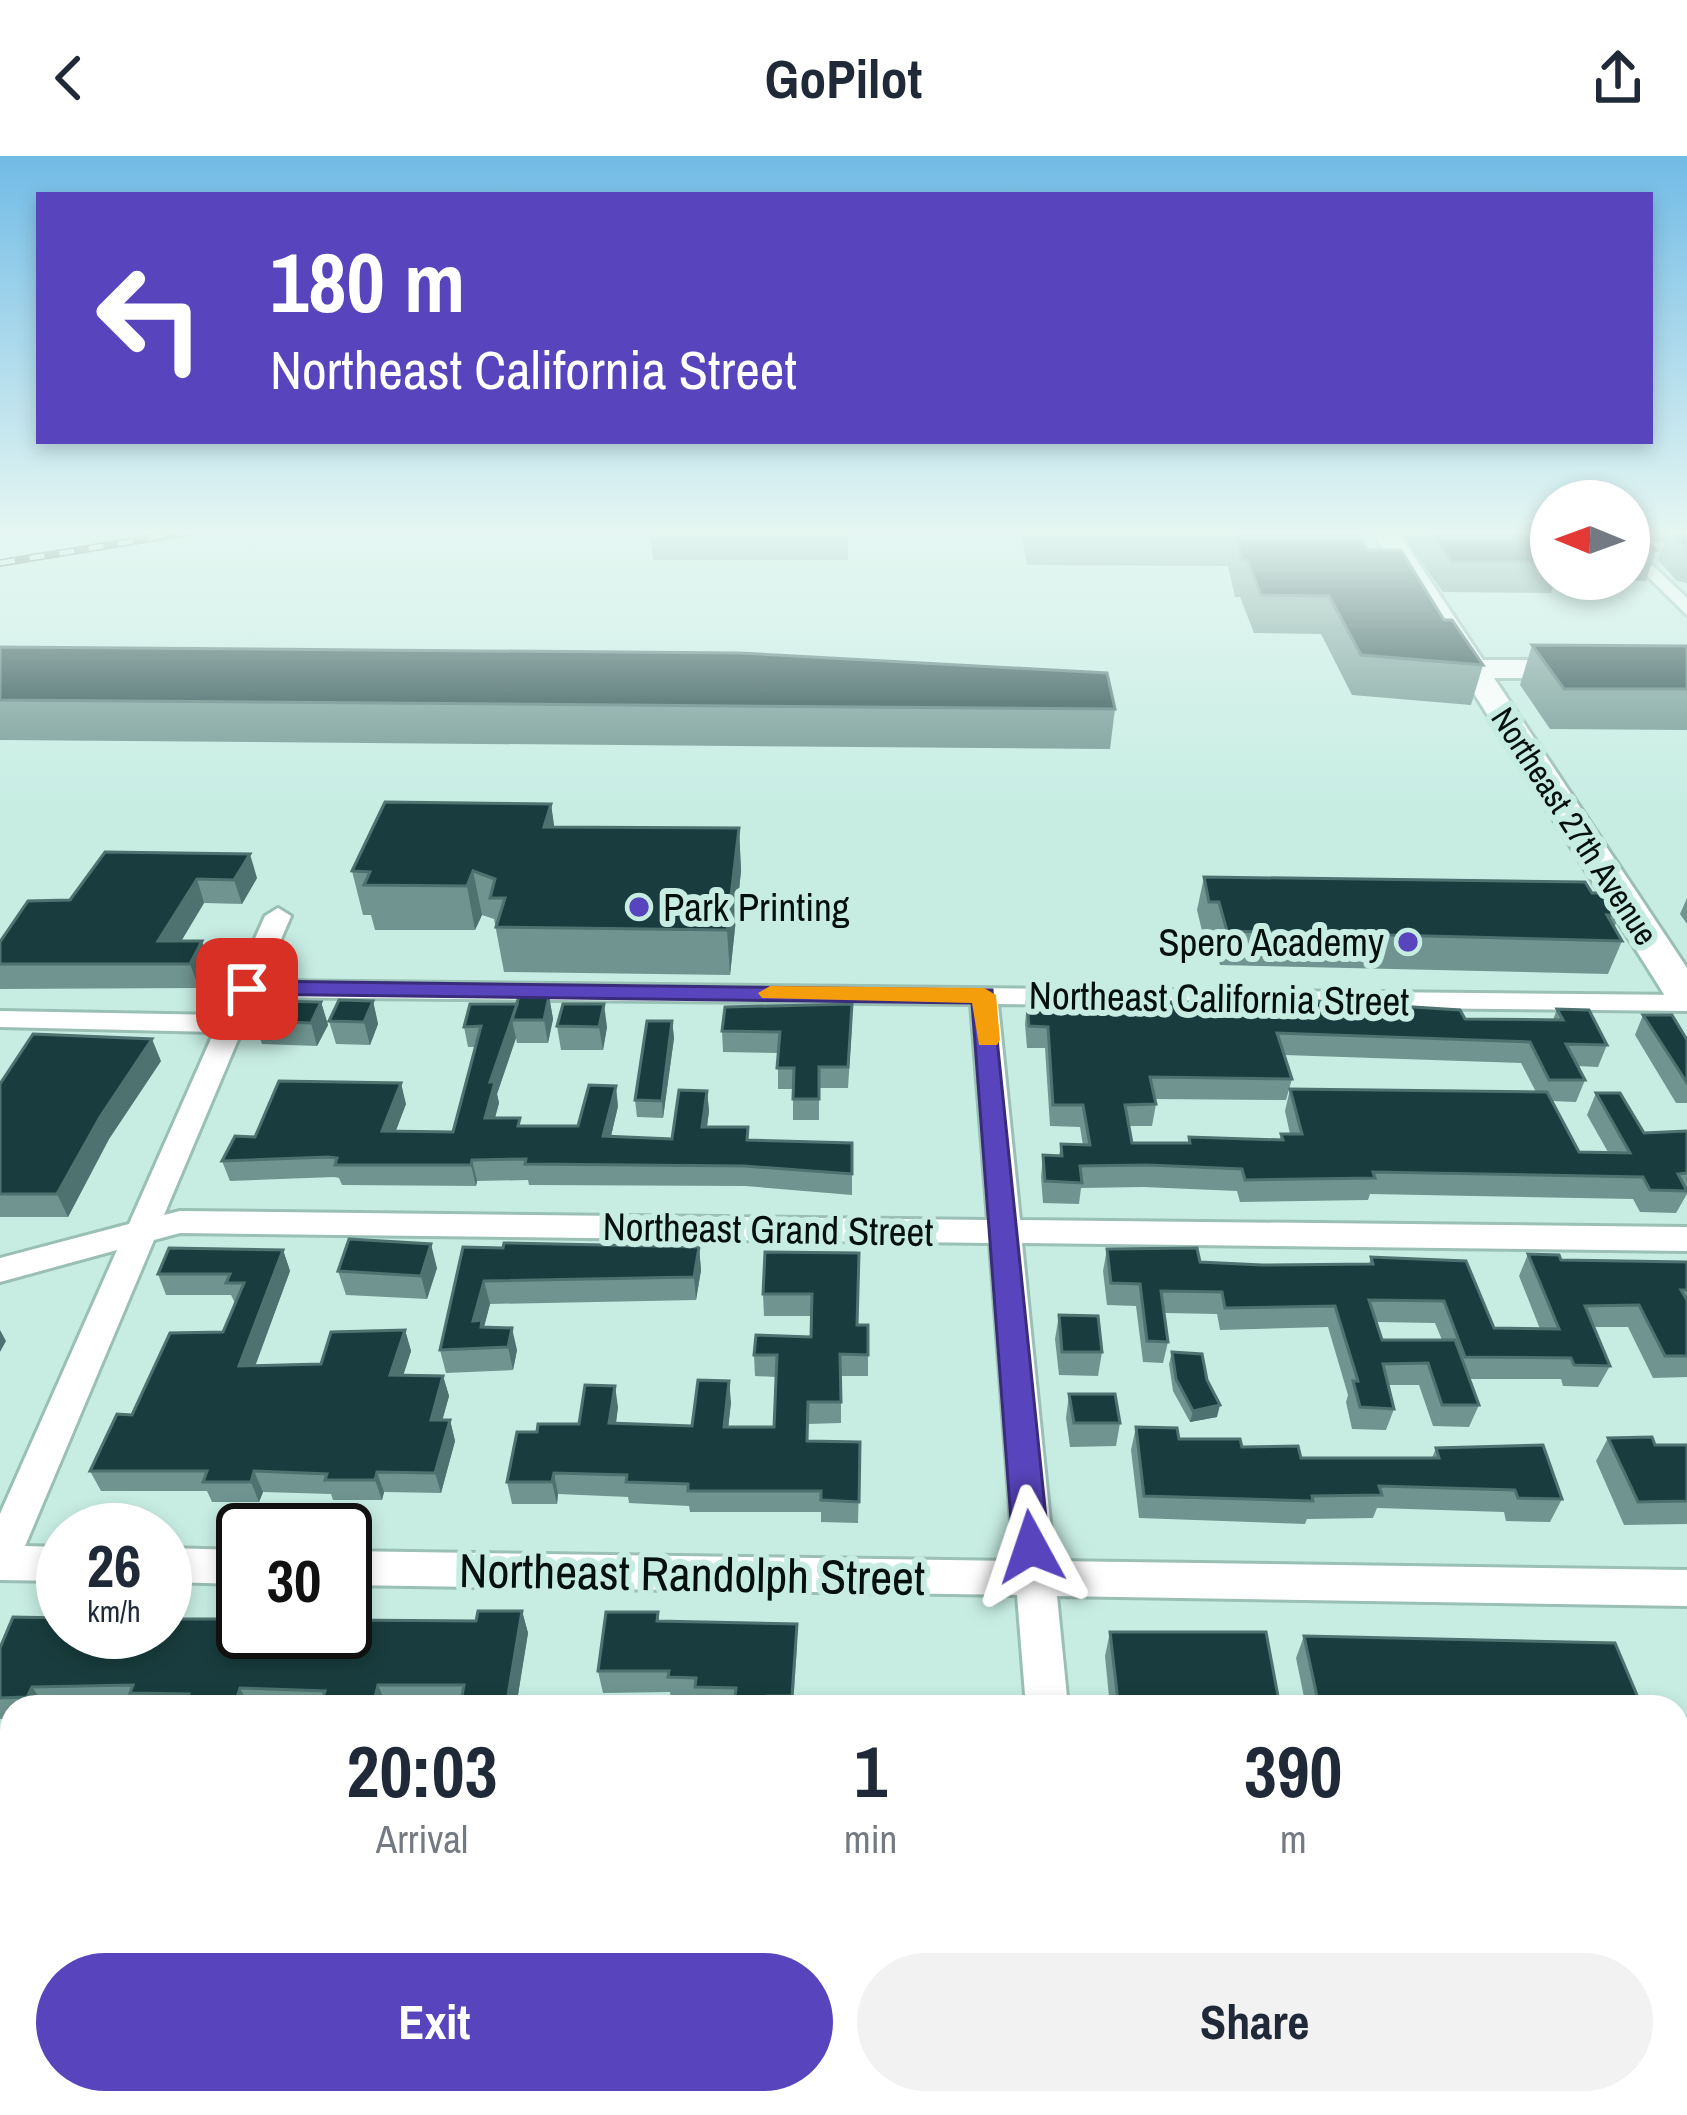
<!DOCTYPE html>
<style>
body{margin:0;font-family:"Archivo Narrow",sans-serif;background:#f2f2f3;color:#1f2937;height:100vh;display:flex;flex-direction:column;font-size:45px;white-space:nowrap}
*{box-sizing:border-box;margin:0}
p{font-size:39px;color:#747a83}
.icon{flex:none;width:66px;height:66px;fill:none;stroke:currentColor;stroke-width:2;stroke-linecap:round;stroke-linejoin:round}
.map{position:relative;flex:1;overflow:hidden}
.details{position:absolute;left:0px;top:1539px;width:1689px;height:420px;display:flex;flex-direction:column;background:#fff;border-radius:36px 36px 0 0;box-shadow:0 6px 18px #0003}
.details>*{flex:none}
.hud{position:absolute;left:36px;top:36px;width:1617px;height:252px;border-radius:0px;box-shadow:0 6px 18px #0003;background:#5844bc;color:#fff;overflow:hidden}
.needle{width:78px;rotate:271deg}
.tools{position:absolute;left:1530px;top:324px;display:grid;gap:24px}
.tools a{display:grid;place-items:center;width:120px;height:120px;border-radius:50%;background:#fff;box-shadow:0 6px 18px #0003;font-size:60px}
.speed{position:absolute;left:36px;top:1347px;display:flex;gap:24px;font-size:60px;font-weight:700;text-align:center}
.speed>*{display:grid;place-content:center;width:156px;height:156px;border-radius:50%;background:#fff;box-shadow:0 6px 18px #0003;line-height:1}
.speed small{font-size:30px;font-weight:400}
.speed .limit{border:6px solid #111;border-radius:18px;background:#fff;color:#111}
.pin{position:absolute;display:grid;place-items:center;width:102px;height:102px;color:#fff;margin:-51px;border-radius:24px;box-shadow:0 6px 18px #0006}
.me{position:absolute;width:132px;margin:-66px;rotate:355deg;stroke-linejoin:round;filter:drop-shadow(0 0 9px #0008)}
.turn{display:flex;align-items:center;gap:42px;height:252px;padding:0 36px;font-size:54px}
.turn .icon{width:156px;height:156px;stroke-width:2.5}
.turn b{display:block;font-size:84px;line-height:102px}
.eta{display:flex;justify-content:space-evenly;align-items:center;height:204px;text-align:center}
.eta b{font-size:72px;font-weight:800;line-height:84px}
.primary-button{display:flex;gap:24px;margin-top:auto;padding:24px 36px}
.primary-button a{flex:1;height:138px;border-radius:72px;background:#5844bc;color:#fff;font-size:48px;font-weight:800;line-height:138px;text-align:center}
.primary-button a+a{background:#f2f2f3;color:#1f2937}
header{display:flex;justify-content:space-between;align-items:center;height:156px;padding:0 36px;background:#fff;font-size:54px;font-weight:800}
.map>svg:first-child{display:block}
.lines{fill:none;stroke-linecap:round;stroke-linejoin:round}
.street-casing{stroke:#9abfb5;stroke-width:6}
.secondary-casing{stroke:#9abfb5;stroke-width:6}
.street{fill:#fff;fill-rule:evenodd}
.secondary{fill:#fff;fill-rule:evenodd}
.rail-casing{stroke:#192924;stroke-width:8}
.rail{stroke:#c7ede3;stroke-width:4.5;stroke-dasharray:15;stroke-linecap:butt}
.wall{fill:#709590;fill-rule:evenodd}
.shaded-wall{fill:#4d7270}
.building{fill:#193d3e;stroke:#4d7270;stroke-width:3}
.route{fill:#5844bc;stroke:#392c7a;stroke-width:3}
.slow{fill:#f59e0b}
.poi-dot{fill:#5844bc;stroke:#c7ede3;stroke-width:4.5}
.labels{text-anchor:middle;stroke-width:12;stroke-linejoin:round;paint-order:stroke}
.far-street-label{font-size:33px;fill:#03100c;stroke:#c7ede3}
.poi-label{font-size:39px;fill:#03100c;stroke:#c7ede3;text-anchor:start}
.street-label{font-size:39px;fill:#03100c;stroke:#c7ede3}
.near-street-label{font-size:48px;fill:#03100c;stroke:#c7ede3}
</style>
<header><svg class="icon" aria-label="back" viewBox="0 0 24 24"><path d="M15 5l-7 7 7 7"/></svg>GoPilot<svg class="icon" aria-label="share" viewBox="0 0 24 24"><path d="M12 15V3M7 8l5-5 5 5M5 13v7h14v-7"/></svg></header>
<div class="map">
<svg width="1687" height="1959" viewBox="0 0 1687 1959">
<rect width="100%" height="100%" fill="#c7ede3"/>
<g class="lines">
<g class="street-casing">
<g id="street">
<polygon points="1629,387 1687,442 1687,459 1629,402"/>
<path d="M278 752 291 760 263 825 1687 839V855L998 848 1020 1064 1687 1071V1095L1022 1087 1054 1405 1687 1414V1450L1057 1440 1068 1551H1026L1017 1439 345 1429V1395L1014 1405 990 1087 180 1077 154 1084 25 1390 63 1391V1425L0 1424V1358L117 1094 0 1126V1102L129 1068 214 876 0 871V855L221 859 265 760ZM256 841 971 848 988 1064 180 1055 164 1059Z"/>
<polygon points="165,1392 243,1394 243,1428 165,1426"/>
<polygon points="1058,1947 1108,1947 1110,1959 1058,1959"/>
</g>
</g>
<g class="secondary-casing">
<g id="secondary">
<polygon points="1372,376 1398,376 1483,504 1687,504 1687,522 1494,522 1687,812 1687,855 1673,852 1667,843"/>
<polygon points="1687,1878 1687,1954 1658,1947 1677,1947 1677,1879"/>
<polygon points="1159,1947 1368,1947 1363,1959 1154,1959"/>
</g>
</g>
<use href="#street" class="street"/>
<use href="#secondary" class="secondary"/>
<g class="rail-casing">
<polyline id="rail" points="0,407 189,376"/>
</g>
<use href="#rail" class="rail"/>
</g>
<g class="wall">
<polygon points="650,376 848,376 848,404 653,404"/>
<polygon points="1021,376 1357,376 1368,394 1444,464 1483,509 1471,549 1352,539 1321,478 1254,477 1240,441 1235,441 1228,410 1027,409"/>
<polygon points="1400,376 1551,376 1551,423 1555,423 1551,437 1443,436"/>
<polygon points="1629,376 1687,376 1687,427 1677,425 1658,404 1664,386 1646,385 1656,394 1646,425 1612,424 1611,423 1629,423"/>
<polygon points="1532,489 1687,490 1687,574 1550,573 1520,529"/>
<polygon points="0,491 1115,553 1110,593 0,584"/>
<polygon points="551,648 554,671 739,672 741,715 730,819 504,816 494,763 482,759 475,774 375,774 371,759 363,759 352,715"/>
<polygon points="105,696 257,722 242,748 204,747 181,785 210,809 199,832 0,833 0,786 70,744"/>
<polygon points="1204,721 1592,737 1619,760 1614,772 1622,785 1608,818 1220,809 1213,779 1203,779 1197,754"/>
<polygon points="1687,742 1687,768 1680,758"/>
<polygon points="549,840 553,863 548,887 517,887 516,882 497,938 499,947 495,962 522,970 578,970 618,950 611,980 672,983 707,935 709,955 707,971 749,984 852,987 852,1039 745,1030 529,1029 528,1024 477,1025 476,1030 342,1029 339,1022 334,1021 230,1025 222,1005 255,981 406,948 395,975 453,976 476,891 468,891 464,871 516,848"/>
<polygon points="373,845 378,868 370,889 336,888 329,865"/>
<polygon points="321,846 328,869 317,890 262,888 254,865"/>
<path d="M1027 847 1465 863 1553 864 1557 853 1607 889 1598 911 1577 910 1585 924 1576 946 1552 945 1579 996H1608L1587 959 1596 937 1644 977 1687 975V1038L1676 1057 1640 1056 1633 1043 1370 1038 1368 1044 1240 1046 1237 1035 1143 1031 1081 1032 1079 1048 1043 1047 1041 1021 1043 999 1059 1000 1061 988 1083 989 1080 971 1050 970 1045 892H1027L1025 868ZM1284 899 1521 907 1536 936 1290 933 1285 955 1290 978H1281L1280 984 1189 981 1188 987H1132L1129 970H1152L1156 948 1155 943 1286 944 1292 923Z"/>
<polygon points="1643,859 1687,884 1687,947 1676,947 1635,879"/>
<polygon points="672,865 674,882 663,962 637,961 635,944"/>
<polygon points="852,869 848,932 819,932 819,964 793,964 793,933 778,933 778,897 723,896 722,875"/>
<polygon points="557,870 607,871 603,894 561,894"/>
<polygon points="161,905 109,983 68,1061 0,1061 0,928"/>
<polygon points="463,1091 699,1091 701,1114 696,1144 490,1148 484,1172 517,1194 513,1214 446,1217 440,1194"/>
<path d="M1107 1093 1200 1106 1262 1109 1369 1108 1371 1101 1494 1172 1540 1173 1519 1120 1528 1098 1561 1104 1687 1106V1221L1653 1222 1628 1171H1594L1610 1210 1598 1231 1563 1230 1561 1223H1469L1479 1249 1469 1271 1433 1270 1419 1229H1388L1394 1253 1386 1274 1352 1273 1346 1246 1348 1239 1328 1171 1220 1174 1217 1158 1164 1157 1168 1186 1163 1207 1143 1206 1136 1150 1107 1149 1103 1115ZM1376 1166 1435 1167 1442 1184H1382Z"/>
<polygon points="283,1094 290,1115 255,1209 321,1208 405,1174 411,1195 403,1219 443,1220 449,1240 442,1264 450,1264 455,1285 441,1337 384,1336 382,1344 333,1344 331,1338 263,1336 259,1346 212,1346 207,1335 101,1335 90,1315 223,1176 235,1147 231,1139 166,1139 158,1118"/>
<polygon points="765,1096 858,1169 868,1169 868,1220 841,1220 841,1267 808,1268 808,1285 860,1286 858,1367 821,1366 821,1356 690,1356 689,1350 629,1347 628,1341 558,1338 557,1348 512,1348 507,1326 537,1276 579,1268 618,1251 616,1267 692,1270 731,1246 728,1271 774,1271 776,1221 755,1220 754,1199 811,1181 812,1160 764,1160 763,1138"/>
<polygon points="437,1112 427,1143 346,1139 338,1115"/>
<polygon points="1059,1159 1102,1196 1098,1220 1059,1219 1055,1183"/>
<polygon points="1172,1196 1207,1224 1217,1261 1190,1266 1173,1235 1169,1208"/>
<polygon points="1069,1238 1120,1267 1116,1290 1070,1291 1066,1262"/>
<polygon points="1136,1271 1179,1283 1242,1291 1301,1302 1432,1302 1436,1292 1562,1343 1550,1366 1506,1365 1504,1356 1377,1352 1373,1362 1307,1363 1305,1368 1139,1362 1131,1294"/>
<polygon points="1608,1282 1655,1289 1687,1289 1687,1368 1624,1369 1596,1305"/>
<polygon points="522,1455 528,1477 516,1551 12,1551 12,1563 0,1563 0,1492 476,1465"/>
<polygon points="658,1456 659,1465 797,1468 797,1490 793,1551 698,1551 697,1543 671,1543 670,1536 603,1537 598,1515"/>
<polygon points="1110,1476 1280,1551 1110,1551 1105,1500"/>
<polygon points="1304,1480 1642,1551 1306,1551 1296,1502"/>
</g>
<g class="shaded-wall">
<polygon points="551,648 557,690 544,671"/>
<polygon points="739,672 741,715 730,819 727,774"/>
<polygon points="250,698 257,722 242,748 234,724"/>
<polygon points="473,715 482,759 475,774 467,730"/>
<polygon points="197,723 204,747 167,809 158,785"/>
<polygon points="202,785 210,809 199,832 190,808"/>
<polygon points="549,840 553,863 548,887 544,864"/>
<polygon points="373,845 378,868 370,889 364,866"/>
<polygon points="321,846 328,869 317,890 311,867"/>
<polygon points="517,848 512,864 516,882 497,938 499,947 489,983 485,962 490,926"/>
<polygon points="604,848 607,871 603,894 599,871"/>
<polygon points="672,865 674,882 663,962 662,945"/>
<polygon points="152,883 161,905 109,983 68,1061 57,1038 100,961"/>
<polygon points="401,927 406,948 388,996 382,975"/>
<polygon points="616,930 618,950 606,1001 603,980"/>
<polygon points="707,935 709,955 704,991 702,971"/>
<polygon points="472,1004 477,1025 476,1030 471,1009"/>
<polygon points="431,1088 437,1112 427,1143 421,1120"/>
<polygon points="699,1091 701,1114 696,1144 694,1121"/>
<polygon points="283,1094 290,1115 248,1230 239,1210"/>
<polygon points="484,1125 490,1148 484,1170 488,1187 486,1194 482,1176 473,1165"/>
<polygon points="512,1172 517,1194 513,1214 508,1191"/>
<polygon points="0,1174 6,1185 0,1196"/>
<polygon points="405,1174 411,1195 397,1239 390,1219"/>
<polygon points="443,1220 449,1240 437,1284 431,1264"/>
<polygon points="729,1225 731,1246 726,1293 724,1271"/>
<polygon points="615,1230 618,1251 613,1288 609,1267"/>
<polygon points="1220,1249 1217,1261 1190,1266 1193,1255"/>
<polygon points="450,1264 455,1285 441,1337 435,1317"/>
<polygon points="254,1315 263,1336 259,1346 251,1326"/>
<polygon points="377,1316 384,1336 382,1344 375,1324"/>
<polygon points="554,1317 558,1338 557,1348 552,1326"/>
<polygon points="522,1455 528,1477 516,1551 506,1551"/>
<polygon points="378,1529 387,1550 387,1551 377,1551 374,1545"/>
<polygon points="32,1531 46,1551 34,1551 27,1541"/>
<polygon points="240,1532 250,1551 237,1551 235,1547"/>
</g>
<g class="building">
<polygon points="1235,376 1357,376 1368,394 1401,394 1444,464 1452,464 1483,509 1361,499 1329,440 1261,439 1247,404 1242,404"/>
<polygon points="1429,376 1551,376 1551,387 1544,387 1551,395 1551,406 1452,406"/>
<polygon points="1629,376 1637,376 1656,394 1629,394"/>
<polygon points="1670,376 1687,376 1687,394"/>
<polygon points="1532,489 1687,490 1687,533 1564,533"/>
<polygon points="0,491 739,497 1107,517 1115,553 0,544"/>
<polygon points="385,646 551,648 544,671 739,672 727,774 496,771 505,742 490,742 495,723 473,715 467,730 364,729 370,716 352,715"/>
<polygon points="105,696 250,698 234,724 197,723 158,785 202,785 190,808 0,808 0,786 28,745 70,744"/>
<polygon points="1204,721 1585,726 1592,737 1606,737 1619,760 1607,759 1622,785 1227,775 1219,746 1209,746"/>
<polygon points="519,840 549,840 544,864 512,864"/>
<polygon points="339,844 373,845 364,866 329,865"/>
<polygon points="265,845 321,846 311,867 254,865"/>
<polygon points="1319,845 1460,854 1465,863 1563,864 1557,853 1589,854 1607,889 1566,888 1585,924 1549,924 1530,886 1277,877 1292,923 1150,921 1156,948 1125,949 1132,987 1190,987 1189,981 1283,984 1281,978 1302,978 1290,933 1547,936 1579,996 1630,997 1596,937 1620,937 1644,977 1687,975 1687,1017 1678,1018 1687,1035 1650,1034 1643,1021 1373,1016 1375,1022 1245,1024 1242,1013 1147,1009 1080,1010 1082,1027 1045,1025 1043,999 1062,1000 1061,988 1090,989 1083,949 1053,949 1048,871 1029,870 1027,847"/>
<polygon points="470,848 517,848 490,926 495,926 485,962 520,962 518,970 578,970 589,929 616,930 603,980 672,983 679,934 707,935 702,971 748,971 747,984 852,987 852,1018 744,1010 525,1008 526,1003 472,1004 471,1009 335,1009 337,1002 328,1001 222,1005 235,980 255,981 279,925 401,927 382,975 453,976 481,870 464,871"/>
<polygon points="563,848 604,848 599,871 557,870"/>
<polygon points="852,848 848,911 819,911 819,943 793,943 794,912 777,912 780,876 722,875 725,851"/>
<polygon points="1643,859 1672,859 1687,884 1687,927"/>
<polygon points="647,865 672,865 662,945 635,944"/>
<polygon points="33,878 152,883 100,961 57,1038 0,1038 0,928"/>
<polygon points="349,1083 431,1088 421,1120 338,1115"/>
<polygon points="504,1087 699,1091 694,1121 484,1125 473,1165 482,1164 481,1171 512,1172 508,1191 440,1194 463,1091 503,1092"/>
<polygon points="169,1092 283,1094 239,1210 321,1208 331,1176 405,1174 390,1219 443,1220 431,1264 450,1264 435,1317 377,1316 375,1324 325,1324 327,1318 254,1315 251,1326 203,1326 207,1315 90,1315 117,1258 132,1259 170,1177 223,1176 244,1127 226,1127 230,1118 158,1118"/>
<polygon points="1197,1092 1200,1106 1262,1109 1373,1108 1371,1101 1466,1105 1494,1172 1559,1173 1528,1098 1559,1099 1561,1104 1687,1106 1687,1134 1681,1134 1687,1144 1687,1200 1665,1200 1639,1149 1585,1150 1610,1210 1574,1209 1571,1202 1465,1201 1444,1145 1369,1144 1382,1184 1455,1184 1479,1249 1442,1249 1428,1207 1383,1208 1394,1253 1360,1251 1353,1225 1358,1225 1335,1150 1225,1152 1222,1136 1161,1135 1168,1186 1147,1185 1140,1128 1111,1127 1107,1093"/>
<polygon points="765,1096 859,1097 857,1169 868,1169 868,1199 840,1198 841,1246 808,1246 807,1285 860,1286 859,1346 821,1344 821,1335 688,1335 688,1328 626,1326 627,1319 554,1317 552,1326 507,1326 517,1276 537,1276 538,1268 579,1268 585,1229 615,1230 609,1267 692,1270 698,1224 729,1225 724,1271 774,1271 777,1199 754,1199 756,1179 811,1181 812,1138 763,1138"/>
<polygon points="1059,1159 1098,1160 1102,1196 1062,1196"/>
<polygon points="1172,1196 1202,1198 1207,1224 1220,1249 1193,1255 1176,1223"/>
<polygon points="1069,1238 1115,1238 1120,1267 1074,1267"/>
<polygon points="1136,1271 1177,1272 1179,1283 1240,1283 1242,1291 1298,1290 1301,1302 1439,1302 1436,1292 1543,1289 1562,1343 1518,1342 1515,1334 1379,1330 1382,1339 1312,1340 1313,1345 1144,1340"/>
<polygon points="1652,1281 1655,1289 1687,1289 1687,1345 1638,1346 1608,1282"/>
<polygon points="478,1455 522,1455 506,1551 460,1551 464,1529 378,1529 374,1545 357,1545 356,1551 320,1551 325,1535 240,1532 235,1547 224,1547 223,1551 184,1551 189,1538 130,1537 133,1529 32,1531 27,1541 0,1542 0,1492 13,1461 63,1462 63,1476 165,1476 165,1463 243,1463 243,1476 345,1476 345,1464 476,1465"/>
<polygon points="606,1456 658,1456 657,1465 797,1468 792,1540 768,1540 767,1551 734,1551 736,1532 695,1531 696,1522 668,1521 669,1515 598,1515"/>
<polygon points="1110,1476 1266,1476 1280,1551 1154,1551 1153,1546 1118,1545"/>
<polygon points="1304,1480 1615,1487 1642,1551 1519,1549 1520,1551 1453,1551 1452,1547 1318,1545"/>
</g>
<linearGradient id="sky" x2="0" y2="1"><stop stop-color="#71bbe6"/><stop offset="0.58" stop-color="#e6f7f2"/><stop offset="1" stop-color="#e6f7f2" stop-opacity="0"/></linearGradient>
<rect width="1687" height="650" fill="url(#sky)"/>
<polygon class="route" points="247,825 992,834 1049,1391 1044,1402 1031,1406 1019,1402 1013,1391 972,847 238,838 234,833"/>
<polygon class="slow" points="770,830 984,832 996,839 1000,884 997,889 979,889 972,847 762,842 758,837"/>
<g class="poi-dot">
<circle cx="639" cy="751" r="12"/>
<circle cx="1408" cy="786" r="12"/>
</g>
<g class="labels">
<g class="far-street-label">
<text transform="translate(1575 670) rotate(57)" y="12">Northeast 27th Avenue</text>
</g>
<g class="poi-label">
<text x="663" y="765">Park Printing</text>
<text x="1384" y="800" text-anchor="end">Spero Academy</text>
</g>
<g class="street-label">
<text transform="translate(1219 842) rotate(1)" y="14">Northeast California Street</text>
<text transform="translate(768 1073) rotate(1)" y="14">Northeast Grand Street</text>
</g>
<g class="near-street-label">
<text transform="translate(692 1418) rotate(1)" y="17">Northeast Randolph Street</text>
</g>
</g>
</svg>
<div class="tools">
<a><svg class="needle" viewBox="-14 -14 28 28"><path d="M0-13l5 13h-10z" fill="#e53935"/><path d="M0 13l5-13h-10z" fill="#747a83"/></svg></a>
</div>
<div class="speed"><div>26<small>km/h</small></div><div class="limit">30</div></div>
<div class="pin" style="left:247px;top:833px;background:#d93025"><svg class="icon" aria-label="arrive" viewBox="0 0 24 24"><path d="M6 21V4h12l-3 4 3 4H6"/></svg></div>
<svg class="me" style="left:1031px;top:1391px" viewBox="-20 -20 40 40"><path d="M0-17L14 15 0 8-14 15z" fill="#5844bc" stroke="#fff" stroke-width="4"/></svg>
<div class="hud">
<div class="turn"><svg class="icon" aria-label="left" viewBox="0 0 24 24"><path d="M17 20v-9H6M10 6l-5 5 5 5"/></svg><div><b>180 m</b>Northeast California Street</div></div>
</div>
<section class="details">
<div class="eta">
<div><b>20:03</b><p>Arrival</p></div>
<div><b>1</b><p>min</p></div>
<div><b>390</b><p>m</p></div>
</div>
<div class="primary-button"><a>Exit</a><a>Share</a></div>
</section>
</div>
